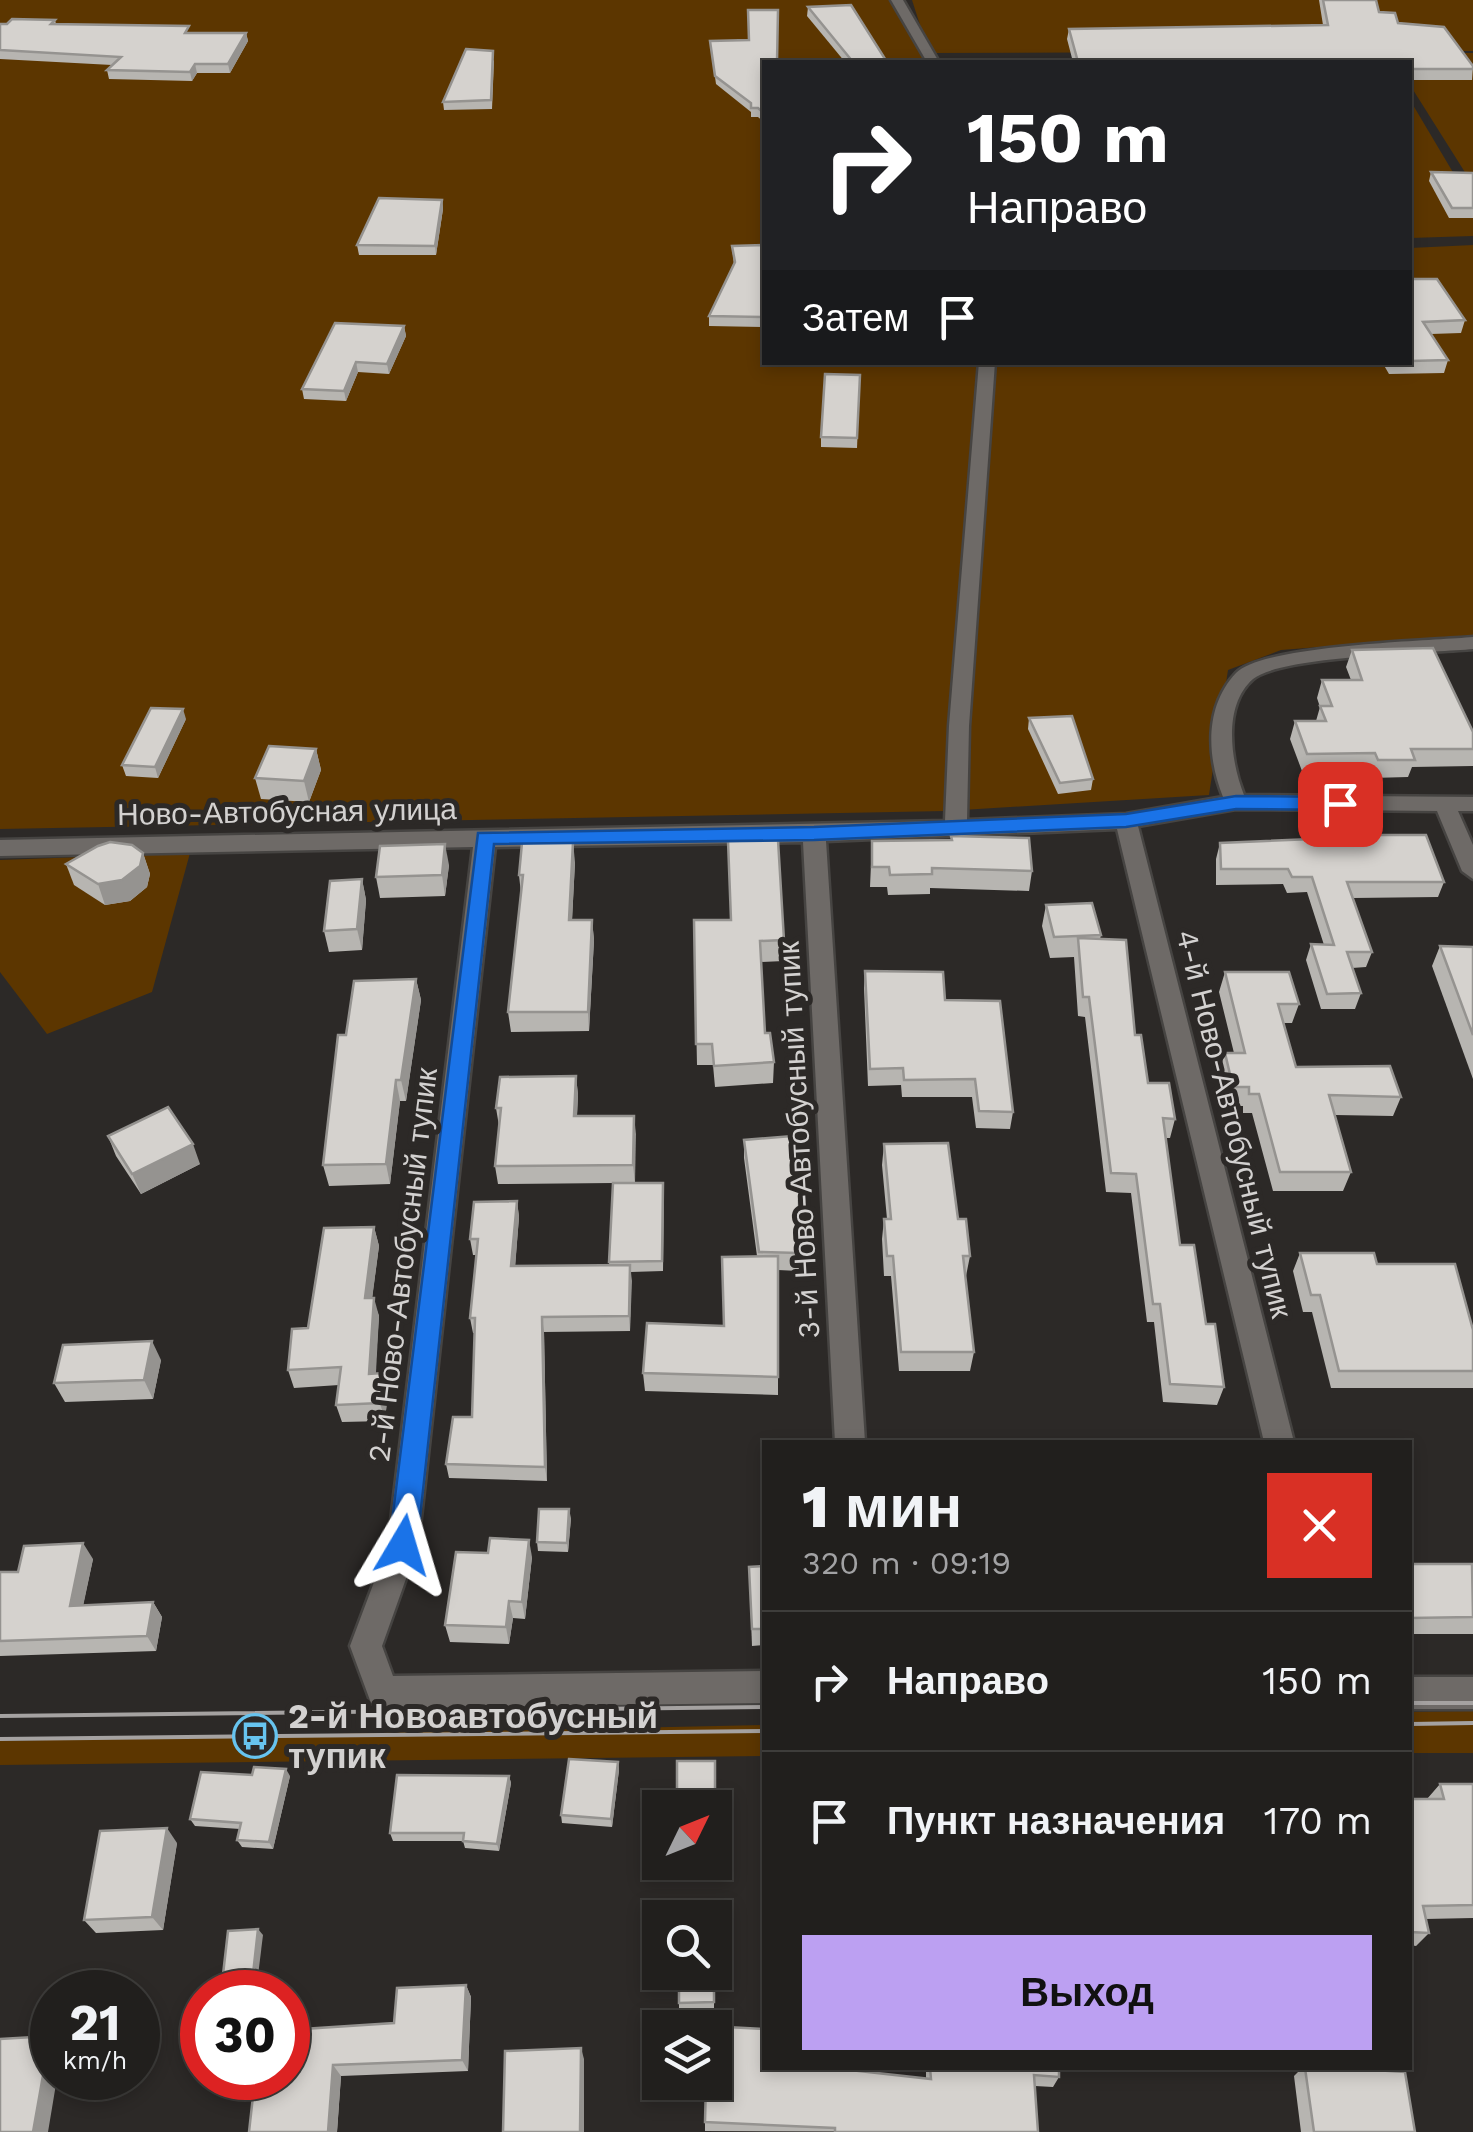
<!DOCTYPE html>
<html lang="ru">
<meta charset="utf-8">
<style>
body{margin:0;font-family:"Work Sans",sans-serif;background:#292726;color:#f1f3f6;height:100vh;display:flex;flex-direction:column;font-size:38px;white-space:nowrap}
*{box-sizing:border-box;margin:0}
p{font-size:32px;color:#a2a2a4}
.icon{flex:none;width:55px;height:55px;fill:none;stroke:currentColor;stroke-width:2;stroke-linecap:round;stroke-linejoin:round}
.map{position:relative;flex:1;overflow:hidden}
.panel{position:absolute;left:762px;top:1440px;width:650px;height:630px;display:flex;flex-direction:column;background:#211f1d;border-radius:0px;box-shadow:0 5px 15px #0003,0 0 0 2px #3e3d3b}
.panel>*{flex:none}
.guide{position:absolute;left:762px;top:60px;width:650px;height:305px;border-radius:0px;box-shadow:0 5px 15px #0003,0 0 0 2px #3e3d3b;background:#202124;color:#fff;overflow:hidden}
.needle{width:65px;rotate:47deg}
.tools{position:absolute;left:642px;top:1790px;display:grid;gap:20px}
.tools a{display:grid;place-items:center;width:90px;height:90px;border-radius:0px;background:#211f1d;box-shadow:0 5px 15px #0003,0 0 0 2px #3e3d3b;font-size:50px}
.speed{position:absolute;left:30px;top:1970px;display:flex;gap:20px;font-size:50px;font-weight:700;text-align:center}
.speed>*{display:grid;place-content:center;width:130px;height:130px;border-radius:50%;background:#211f1d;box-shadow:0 5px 15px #0003,0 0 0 2px #3e3d3b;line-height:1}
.speed small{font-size:25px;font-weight:400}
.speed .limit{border:15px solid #d22;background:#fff;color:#111}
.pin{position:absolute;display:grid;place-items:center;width:85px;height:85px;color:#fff;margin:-42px;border-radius:20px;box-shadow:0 5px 15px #0006}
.me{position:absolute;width:110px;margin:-55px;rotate:7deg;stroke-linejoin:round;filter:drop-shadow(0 0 8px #0008)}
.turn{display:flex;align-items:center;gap:35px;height:210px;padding:0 40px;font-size:45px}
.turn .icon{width:130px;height:130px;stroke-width:2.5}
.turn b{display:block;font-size:70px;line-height:85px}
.then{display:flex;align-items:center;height:95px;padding:0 40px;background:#0003;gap:20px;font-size:38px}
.round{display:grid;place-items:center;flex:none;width:105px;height:105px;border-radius:0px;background:#292726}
.summary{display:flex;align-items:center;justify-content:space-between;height:170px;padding:0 40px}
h1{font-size:60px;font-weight:800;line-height:75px}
.primary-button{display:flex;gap:20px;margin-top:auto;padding:20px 40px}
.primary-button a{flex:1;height:115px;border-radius:0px;background:#bca0f2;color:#111;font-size:40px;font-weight:800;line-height:115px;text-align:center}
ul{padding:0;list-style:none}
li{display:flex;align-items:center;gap:30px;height:140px;padding:0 40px;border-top:2px solid #3e3d3b}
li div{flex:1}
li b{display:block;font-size:38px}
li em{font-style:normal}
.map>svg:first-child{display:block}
.green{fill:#5c3600}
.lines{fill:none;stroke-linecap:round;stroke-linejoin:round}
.minor-casing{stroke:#464442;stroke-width:5}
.minor{fill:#6e6a67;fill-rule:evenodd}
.tram{stroke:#a5a2a1;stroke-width:4}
.wall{fill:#b7b5b1}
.shaded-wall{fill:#959390}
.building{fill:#d5d2ce;stroke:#959390;stroke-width:2.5}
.route{fill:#1a73e8;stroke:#114b97;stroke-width:2.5}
.labels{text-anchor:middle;stroke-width:10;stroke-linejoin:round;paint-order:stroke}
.street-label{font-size:30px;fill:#d3d1d0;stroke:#2c2927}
.near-poi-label{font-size:35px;font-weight:bold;fill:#d3d1d0;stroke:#2c2927;text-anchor:start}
</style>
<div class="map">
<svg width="1473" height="2132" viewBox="0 0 1473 2132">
<rect width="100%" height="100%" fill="#2c2927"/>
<g class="green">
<polygon points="0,0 891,0 927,62 765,62 765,362 1410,362 1410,248 1473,245 1473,635 1281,650 1228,670 1209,795 946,811 0,829"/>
<polygon points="912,0 1473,0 1473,51 929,53"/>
<polygon points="1395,53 1473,53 1473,185 1410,85 1410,62"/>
<polygon points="1410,100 1473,206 1473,236 1410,238"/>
<polygon points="190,853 152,992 47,1034 0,972 0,860"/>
<polygon points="1473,1711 1473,1753 1410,1753 1410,1712"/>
<polygon points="765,1725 765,1756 0,1765 0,1741"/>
</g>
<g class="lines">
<g class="minor-casing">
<g id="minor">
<polygon points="891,0 903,0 939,62 927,62"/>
<path d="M979 362H995L969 726 967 820 1126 814 1223 797C1207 757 1204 707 1236 673 1263 645 1429 641 1473 637V649C1431 653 1280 656 1253 679 1222 706 1231 762 1244 795L1473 797V811H1458L1473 845V879L1462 871 1437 811 1236 809 1138 826 1294 1442H1264L1117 829 826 841 865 1442H835L803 842 495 847 418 1545 382 1646 393 1676 765 1671V1703L383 1708 371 1703 350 1646 388 1545 473 847 0 856V840L945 821 949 726Z"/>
<rect x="1410" y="1677" width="63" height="32"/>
</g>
</g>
<use href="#minor" class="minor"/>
<g class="tram">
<polyline points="1410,1703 1473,1703"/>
<polyline points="0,1716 765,1707"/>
<polyline points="1410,1724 1473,1723"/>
<polyline points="0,1739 765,1731"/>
</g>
</g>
<g class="wall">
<polygon points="1319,0 1376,0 1379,12 1473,66 1472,80 1410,80 1410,62 1073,62 1067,39 1069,29 1323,25"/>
<polygon points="808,7 887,62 845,62 807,16"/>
<polygon points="55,20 56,24 190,33 246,33 248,41 230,73 197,73 192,81 109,79 107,70 112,65 0,59 0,24"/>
<polygon points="710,41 765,62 765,123 758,117 751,117 751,112 716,84"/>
<polygon points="494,60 492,109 444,110 443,102"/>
<polygon points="1431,172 1473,173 1473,218 1449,218 1429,181"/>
<polygon points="442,200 443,209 436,255 359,255 357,245"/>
<polygon points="765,245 762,327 709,326 709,316 734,265 732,246"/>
<polygon points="1410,279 1465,320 1461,333 1431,334 1448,360 1444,373 1389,374 1382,362 1410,362"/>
<polygon points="404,326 406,336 389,374 358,372 346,401 304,399 302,389"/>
<polygon points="1062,362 1133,362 1063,365"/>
<polygon points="860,375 857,448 821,447 821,437"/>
<polygon points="1352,650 1473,732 1473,766 1412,767 1408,777 1372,778 1369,770 1302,771 1290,739 1295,721 1316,721 1320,707 1317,698 1322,680 1351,680 1346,667"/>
<polygon points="1029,718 1093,779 1091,790 1058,794 1028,729"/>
<polygon points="186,719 158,778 126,776 122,765"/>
<polygon points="316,749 321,770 309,802 261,799 255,778"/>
<polygon points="1335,835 1444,882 1438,897 1353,898 1372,952 1366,967 1352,968 1361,993 1355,1009 1321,1009 1306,960 1311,944 1324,945 1307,892 1287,893 1283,884 1216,885 1216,859 1220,843 1334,838"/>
<polygon points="872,841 1032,871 1029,891 930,888 930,894 888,895 887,887 870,887"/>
<polygon points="143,853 150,874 147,887 130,901 105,905 74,885 66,864"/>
<polygon points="575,862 572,920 592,920 594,940 589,1031 511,1032 508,1012 521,894 519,875"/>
<polygon points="449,865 445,896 380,898 376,877"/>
<polygon points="362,879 366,900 362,950 329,952 324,931"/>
<polygon points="1046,905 1101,935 1100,939 1135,1035 1148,1083 1175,1119 1170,1138 1166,1138 1180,1245 1206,1324 1224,1387 1217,1405 1163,1402 1154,1322 1147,1322 1131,1193 1106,1192 1085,1017 1078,1016 1074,957 1050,958 1042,926"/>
<polygon points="694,920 784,940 784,961 761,962 765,1033 774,1062 773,1083 715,1087 713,1065 697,1065"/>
<polygon points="1440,946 1473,947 1473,1079 1432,966"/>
<polygon points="865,971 945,1000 1013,1112 1010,1129 976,1128 972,1097 902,1097 901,1085 868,1086 864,988"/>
<polygon points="1225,972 1299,1004 1292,1023 1284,1023 1296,1067 1401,1097 1393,1116 1335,1115 1351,1172 1343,1191 1273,1191 1252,1113 1243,1113 1243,1106 1227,1106 1219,1072 1225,1053 1234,1053 1219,992"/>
<polygon points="416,979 421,1000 406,1101 400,1101 390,1184 329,1186 323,1165 346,1035"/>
<polygon points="576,1076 578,1095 577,1116 634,1116 635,1183 664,1193 663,1271 631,1272 630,1331 544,1332 547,1481 449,1478 446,1464 472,1417 475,1333 473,1333 470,1318 476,1255 473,1255 470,1239 517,1201 519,1217 515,1266 609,1266 613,1183 498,1184 495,1166 499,1126 496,1108"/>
<polygon points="108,1136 200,1164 141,1194 116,1156"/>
<polygon points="744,1140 803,1201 802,1218 799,1218 799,1271 778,1270 778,1395 645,1391 643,1373 724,1326 757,1256 744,1158"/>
<polygon points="884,1144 958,1219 970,1256 966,1276 965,1276 974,1352 970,1371 899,1371 891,1276 884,1276 882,1239 884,1219 887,1219 882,1165"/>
<polygon points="374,1227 379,1246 372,1298 379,1316 375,1373 388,1390 385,1421 342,1422 336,1405 339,1385 294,1388 288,1370 308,1328"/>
<polygon points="1300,1253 1377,1264 1473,1330 1473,1388 1331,1388 1312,1312 1303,1312 1293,1271"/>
<polygon points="161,1360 153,1399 65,1402 54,1383"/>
<polygon points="571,1518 568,1552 538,1551 537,1542"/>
<polygon points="532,1557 525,1619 513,1618 509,1644 450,1642 445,1625"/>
<polygon points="93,1559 83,1605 153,1602 162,1617 156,1651 0,1656 0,1572 18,1572"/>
<polygon points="1410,1564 1473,1566 1473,1634 1410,1634"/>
<polygon points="765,1566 765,1645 752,1646 749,1567"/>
<polygon points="618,1762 619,1770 612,1827 562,1823 561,1815"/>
<polygon points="290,1776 273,1849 242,1847 237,1840 240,1829 195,1826 190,1819"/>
<polygon points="509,1776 511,1783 499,1851 465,1848 463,1841 393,1841 390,1833"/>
<polygon points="1440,1784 1473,1784 1473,1918 1425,1919 1429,1933 1416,1946 1410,1945 1410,1799 1427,1799"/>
<polygon points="177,1843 163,1930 96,1933 84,1920"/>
<polygon points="714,1972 714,2008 679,2009 679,2003"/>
<polygon points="466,1985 471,1997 468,2071 341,2076 337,2132 249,2132 255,2078 394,2023"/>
<polygon points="765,2068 926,2079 926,2068 1059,2068 1059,2077 1053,2087 1035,2086 1038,2132 705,2131 705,2122"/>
<polygon points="1302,2068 1343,2068 1415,2132 1301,2132 1294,2076"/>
</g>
<g class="shaded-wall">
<polygon points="246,33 248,41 230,73 228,64"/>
<polygon points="195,64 197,73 192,81 190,72"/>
<polygon points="442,200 443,209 436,255 435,246"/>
<polygon points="404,326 406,336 389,374 387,364"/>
<polygon points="356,362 358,372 346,401 344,391"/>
<polygon points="183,709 186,719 158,778 155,767"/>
<polygon points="316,749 321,770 309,802 304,781"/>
<polygon points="573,842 575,862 571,940 569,920"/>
<polygon points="445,844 449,865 445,896 442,875"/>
<polygon points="143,853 150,874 147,887 130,901 105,905 98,884"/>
<polygon points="362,879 366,900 362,950 357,929"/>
<polygon points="592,920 594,940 589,1031 588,1012"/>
<polygon points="416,979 421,1000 406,1101 401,1080"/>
<polygon points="576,1076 578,1095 576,1134 574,1116"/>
<polygon points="396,1080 400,1101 390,1184 386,1164"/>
<polygon points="634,1116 636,1134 635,1183 633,1165"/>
<polygon points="193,1144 200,1164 141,1194 132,1174"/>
<polygon points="517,1201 519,1217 514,1282 511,1266"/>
<polygon points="374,1227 379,1246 370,1315 365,1298"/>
<polygon points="630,1265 632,1281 630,1331 629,1316"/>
<polygon points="374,1298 379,1316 375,1391 369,1374"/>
<polygon points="542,1317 544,1332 547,1481 545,1467"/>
<polygon points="152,1341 161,1360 153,1399 144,1380"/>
<polygon points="383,1373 388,1390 385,1421 380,1403"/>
<polygon points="569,1509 571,1518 568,1552 567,1543"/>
<polygon points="529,1540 532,1557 525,1619 522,1602"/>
<polygon points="83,1543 93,1559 80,1621 70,1606"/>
<polygon points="509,1601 513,1618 509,1644 506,1627"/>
<polygon points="153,1602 162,1617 156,1651 147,1636"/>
<polygon points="618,1762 619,1770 612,1827 611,1819"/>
<polygon points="286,1769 290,1776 273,1849 269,1842"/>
<polygon points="509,1776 511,1783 499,1851 497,1844"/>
<polygon points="167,1828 177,1843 163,1930 152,1917"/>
<polygon points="258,1929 263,1935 256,1992 251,1992"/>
<polygon points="466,1985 471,1997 468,2071 462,2060"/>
<polygon points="50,2036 52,2038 52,2078 57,2078 48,2132 33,2132"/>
<polygon points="581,2048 584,2059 584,2132 580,2132"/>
<polygon points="333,2065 341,2076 337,2132 328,2132"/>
</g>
<g class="building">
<polygon points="1323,0 1376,0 1379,12 1395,13 1398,23 1444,27 1473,66 1473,69 1410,69 1410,62 1078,62 1069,29 1328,25"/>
<polygon points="851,5 887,62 853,62 808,7"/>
<polygon points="748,10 778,10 777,62 765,62 765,114 758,108 751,108 751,103 715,76 710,41 749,40"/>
<polygon points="12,19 55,20 51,24 189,26 185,33 246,33 228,64 195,64 190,72 107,70 121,57 0,50 0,24 7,24"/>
<polygon points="466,49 493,51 491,100 443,102"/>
<polygon points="1431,172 1473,173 1473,208 1452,208"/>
<polygon points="379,198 442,200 435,246 357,245"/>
<polygon points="765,245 765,308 762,317 709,316 735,262 732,246"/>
<polygon points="1410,279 1437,279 1465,320 1423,322 1448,360 1410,361"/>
<polygon points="335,323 404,326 387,364 356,362 344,391 302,389"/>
<polygon points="825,374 860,375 857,438 821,437"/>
<polygon points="1433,648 1473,732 1473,749 1411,749 1415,760 1378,760 1375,753 1307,754 1295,721 1326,721 1320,706 1332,706 1322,680 1362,680 1352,650"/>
<polygon points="151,708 183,709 155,767 122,765"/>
<polygon points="1072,716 1093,779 1060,783 1029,718"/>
<polygon points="269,746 316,749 304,781 255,778"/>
<polygon points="1335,835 1426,835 1444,882 1347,882 1372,952 1347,952 1361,993 1327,994 1311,944 1334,945 1312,877 1292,877 1288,869 1221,869 1220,843 1336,838"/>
<polygon points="951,836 1029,838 1032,871 932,868 932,874 890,875 889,867 872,867 872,841 952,840"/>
<polygon points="778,840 784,940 760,941 765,1033 770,1033 774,1062 714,1066 712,1044 696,1044 694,920 731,920 728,841"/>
<polygon points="110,842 132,845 143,853 140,866 122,880 98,884 66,864 98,846"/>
<polygon points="573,842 569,920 592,920 588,1012 508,1012 523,875 519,875 522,843"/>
<polygon points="445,844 442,875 376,877 380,846"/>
<polygon points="362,879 357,929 324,931 330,881"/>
<polygon points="1092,903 1101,935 1054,937 1046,905"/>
<polygon points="1078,938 1126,940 1135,1035 1141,1035 1148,1083 1169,1083 1175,1119 1163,1118 1180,1245 1194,1245 1206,1324 1215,1324 1224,1387 1170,1384 1160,1304 1153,1304 1136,1174 1111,1173 1089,997 1083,997"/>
<polygon points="1440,946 1473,947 1473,1035"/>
<polygon points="865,971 943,972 945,1000 1000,1001 1013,1112 979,1111 975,1079 904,1080 903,1068 870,1069"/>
<polygon points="1225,972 1289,972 1299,1004 1278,1004 1296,1067 1390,1066 1401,1097 1329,1095 1351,1172 1280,1172 1259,1094 1249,1094 1249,1087 1233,1087 1225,1053 1245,1053"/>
<polygon points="416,979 401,1080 396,1080 386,1164 323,1165 338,1035 346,1035 354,981"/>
<polygon points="576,1076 574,1116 634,1116 633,1165 495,1166 501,1108 496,1108 500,1077"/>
<polygon points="168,1107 193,1144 132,1174 108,1136"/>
<polygon points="792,1136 803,1201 799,1201 799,1253 759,1252 744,1140"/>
<polygon points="948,1143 958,1219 966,1219 970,1256 963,1256 974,1352 901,1352 893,1256 887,1256 884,1219 891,1219 884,1144"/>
<polygon points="613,1183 663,1183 662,1261 609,1262"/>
<polygon points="517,1201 511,1266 630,1265 629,1316 542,1317 545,1467 446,1464 453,1417 472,1417 475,1318 470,1318 478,1239 470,1239 474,1202"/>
<polygon points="374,1227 365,1298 374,1298 369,1374 383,1373 380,1403 336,1405 341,1367 288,1370 292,1329 308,1328 324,1228"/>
<polygon points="1300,1253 1374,1253 1377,1264 1455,1264 1473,1330 1473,1371 1339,1371 1320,1295 1311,1295"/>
<polygon points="778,1256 778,1377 643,1373 647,1323 724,1326 722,1257"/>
<polygon points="152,1341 144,1380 54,1383 63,1345"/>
<polygon points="539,1509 569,1509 567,1543 537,1542"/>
<polygon points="490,1538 529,1540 522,1602 509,1601 506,1627 445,1625 456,1552 488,1553"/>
<polygon points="83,1543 70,1606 153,1602 147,1636 0,1641 0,1572 18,1572 24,1546"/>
<polygon points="1410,1564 1472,1564 1473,1617 1410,1618"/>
<polygon points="765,1566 765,1629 752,1629 749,1567"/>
<polygon points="569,1759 618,1762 611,1819 561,1815"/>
<rect x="677" y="1761" width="38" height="47"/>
<polygon points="254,1767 286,1769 269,1842 237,1840 241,1823 190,1819 201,1772 252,1775"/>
<polygon points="397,1775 509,1776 497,1844 463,1841 464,1833 390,1833"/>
<polygon points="1440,1784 1473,1784 1473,1905 1423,1906 1429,1933 1410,1932 1410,1799 1444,1799"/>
<polygon points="167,1828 152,1917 84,1920 100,1831"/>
<polygon points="258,1929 251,1992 221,1992 228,1931"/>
<polygon points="679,1972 714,1972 714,2002 679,2003"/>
<polygon points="466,1985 462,2060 333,2065 328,2132 249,2132 255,2078 288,2078 288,2030 394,2023 397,1988"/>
<polygon points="708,2026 765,2029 765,2068 832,2068 931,2079 930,2068 1059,2068 1059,2077 1034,2075 1038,2132 835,2132 835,2128 705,2122 706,2082 715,2082 715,2028"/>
<polygon points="50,2036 33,2132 0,2132 0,2039"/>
<polygon points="581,2048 580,2132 503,2132 505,2051"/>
<polygon points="1305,2068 1343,2068 1405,2072 1415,2132 1314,2132"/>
</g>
<polygon class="route" points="1236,796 1340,797 1350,804 1340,810 1236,809 1126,827 814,840 494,844 417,1545 413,1555 403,1558 393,1555 389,1545 478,833 814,827 1126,814"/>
<defs>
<g id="bus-ring" transform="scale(2.25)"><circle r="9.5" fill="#2c2927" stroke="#67c4ef" stroke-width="1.5"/><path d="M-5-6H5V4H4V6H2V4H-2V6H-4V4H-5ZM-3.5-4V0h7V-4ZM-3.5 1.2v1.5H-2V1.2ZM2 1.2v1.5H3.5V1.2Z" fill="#67c4ef"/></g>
</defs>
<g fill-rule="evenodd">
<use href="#bus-ring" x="255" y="1736"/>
</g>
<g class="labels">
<g class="street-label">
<text transform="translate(287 812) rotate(-1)" y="10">Ново-Автобусная улица</text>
<text transform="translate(1234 1124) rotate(76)" y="10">4-й Ново-Автобусный тупик</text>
<text transform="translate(799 1140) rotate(-93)" y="10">3-й Ново-Автобусный тупик</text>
<text transform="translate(403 1265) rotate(-83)" y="10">2-й Ново-Автобусный тупик</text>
</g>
<g class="near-poi-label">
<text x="288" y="1728">2-й Новоавтобусный<tspan x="288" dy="40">тупик</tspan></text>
</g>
</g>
</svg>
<div class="tools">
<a><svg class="needle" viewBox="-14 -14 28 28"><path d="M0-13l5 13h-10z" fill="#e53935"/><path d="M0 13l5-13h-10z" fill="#a2a2a4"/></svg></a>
<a><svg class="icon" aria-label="search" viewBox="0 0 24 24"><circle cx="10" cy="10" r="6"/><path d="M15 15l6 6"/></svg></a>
<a><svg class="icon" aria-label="layers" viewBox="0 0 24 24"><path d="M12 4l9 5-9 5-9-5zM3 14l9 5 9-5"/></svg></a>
</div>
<div class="speed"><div>21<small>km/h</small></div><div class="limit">30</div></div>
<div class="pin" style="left:1340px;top:804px;background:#d93025"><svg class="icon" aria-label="arrive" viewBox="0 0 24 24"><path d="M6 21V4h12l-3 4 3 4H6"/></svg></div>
<svg class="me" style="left:403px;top:1545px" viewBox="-20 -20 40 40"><path d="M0-17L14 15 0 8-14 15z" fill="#1a73e8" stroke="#fff" stroke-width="4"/></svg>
<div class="guide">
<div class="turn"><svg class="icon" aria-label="right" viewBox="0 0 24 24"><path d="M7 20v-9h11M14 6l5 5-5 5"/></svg><div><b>150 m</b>Направо</div></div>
<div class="then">Затем<svg class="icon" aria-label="arrive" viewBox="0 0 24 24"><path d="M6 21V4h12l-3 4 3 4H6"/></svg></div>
</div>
<section class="panel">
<div class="summary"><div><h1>1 мин</h1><p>320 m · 09:19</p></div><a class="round" style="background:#d93025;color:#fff"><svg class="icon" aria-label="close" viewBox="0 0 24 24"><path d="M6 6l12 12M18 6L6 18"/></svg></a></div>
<ul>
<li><svg class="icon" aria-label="right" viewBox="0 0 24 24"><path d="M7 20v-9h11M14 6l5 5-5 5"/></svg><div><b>Направо</b></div><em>150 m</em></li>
<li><svg class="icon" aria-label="arrive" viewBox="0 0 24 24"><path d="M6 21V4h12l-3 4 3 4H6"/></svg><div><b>Пункт назначения</b></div><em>170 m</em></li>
</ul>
<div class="primary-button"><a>Выход</a></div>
</section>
</div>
